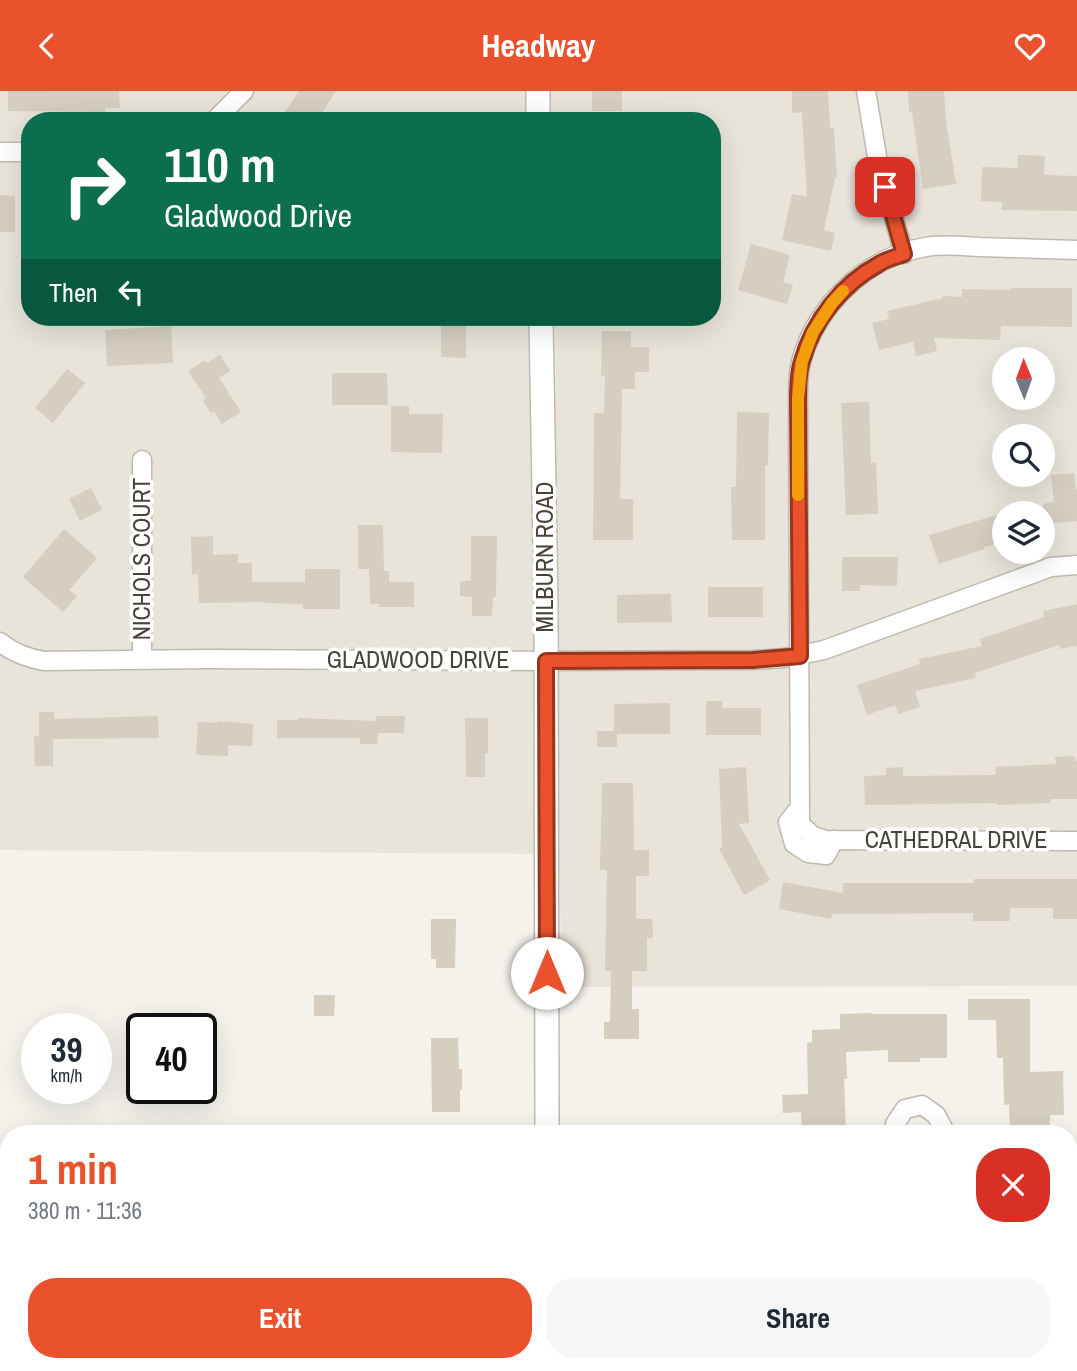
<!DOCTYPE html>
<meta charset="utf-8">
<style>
body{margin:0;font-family:"Archivo Narrow",sans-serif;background:#f6f6f7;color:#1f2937;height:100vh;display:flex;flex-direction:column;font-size:26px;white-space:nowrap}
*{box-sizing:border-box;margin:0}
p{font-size:23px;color:#747a83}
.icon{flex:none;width:38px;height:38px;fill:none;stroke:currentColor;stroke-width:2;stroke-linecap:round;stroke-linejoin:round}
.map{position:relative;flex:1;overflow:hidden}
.side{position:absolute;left:0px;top:1034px;width:1078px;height:247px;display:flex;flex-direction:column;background:#fff;border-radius:28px 28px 0 0;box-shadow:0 7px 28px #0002}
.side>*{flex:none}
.hud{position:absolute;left:21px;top:21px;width:700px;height:214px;border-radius:28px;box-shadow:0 7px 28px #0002;background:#0b6e4f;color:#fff;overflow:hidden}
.needle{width:46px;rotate:359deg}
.buttons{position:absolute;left:992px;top:256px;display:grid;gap:14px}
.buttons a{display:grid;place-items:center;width:63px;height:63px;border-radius:50%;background:#fff;box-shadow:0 7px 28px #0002;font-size:35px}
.speed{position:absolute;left:21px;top:922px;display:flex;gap:14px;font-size:35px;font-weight:700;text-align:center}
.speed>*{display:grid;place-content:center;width:91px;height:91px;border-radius:50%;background:#fff;box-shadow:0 7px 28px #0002;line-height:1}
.speed small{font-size:18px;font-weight:400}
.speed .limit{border:4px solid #111;border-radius:10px;background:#fff;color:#111}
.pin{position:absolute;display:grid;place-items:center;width:60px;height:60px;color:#fff;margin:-30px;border-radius:14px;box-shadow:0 4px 10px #0006}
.me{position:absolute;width:77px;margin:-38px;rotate:0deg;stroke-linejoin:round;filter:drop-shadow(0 0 5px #0008)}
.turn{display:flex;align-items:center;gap:24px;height:147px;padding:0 28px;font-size:32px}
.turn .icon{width:91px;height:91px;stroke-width:2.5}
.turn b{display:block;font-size:49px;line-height:60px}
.then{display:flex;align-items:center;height:66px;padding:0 28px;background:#0003;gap:14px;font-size:26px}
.round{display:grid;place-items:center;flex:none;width:74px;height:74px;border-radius:28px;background:#f6f6f7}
.head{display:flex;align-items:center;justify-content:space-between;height:119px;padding:0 28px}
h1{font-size:42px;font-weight:700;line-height:52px;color:#e9522d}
.button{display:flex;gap:14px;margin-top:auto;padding:14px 28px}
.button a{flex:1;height:80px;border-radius:28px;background:#e9522d;color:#fff;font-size:28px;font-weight:700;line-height:80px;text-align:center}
.button a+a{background:#f6f6f7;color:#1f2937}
header{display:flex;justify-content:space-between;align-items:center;height:91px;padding:0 28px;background:#e9522d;color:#fff;font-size:32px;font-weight:700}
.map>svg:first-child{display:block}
.residential{fill:#e8e4da;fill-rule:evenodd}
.building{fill:#d5cec1}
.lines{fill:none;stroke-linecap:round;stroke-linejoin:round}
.minor-casing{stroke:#bfbaae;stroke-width:21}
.tertiary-casing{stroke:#bfbaae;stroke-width:26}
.minor{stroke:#fff;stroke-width:18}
.tertiary{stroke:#fff;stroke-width:23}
.route-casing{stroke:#97351d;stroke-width:18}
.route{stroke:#e9522d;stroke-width:12}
.slow{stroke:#f59e0b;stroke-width:12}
.labels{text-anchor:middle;stroke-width:7;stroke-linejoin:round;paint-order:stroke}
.street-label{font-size:24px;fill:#484339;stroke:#fff}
</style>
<header><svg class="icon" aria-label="back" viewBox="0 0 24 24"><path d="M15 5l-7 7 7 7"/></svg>Headway<svg class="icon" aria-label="heart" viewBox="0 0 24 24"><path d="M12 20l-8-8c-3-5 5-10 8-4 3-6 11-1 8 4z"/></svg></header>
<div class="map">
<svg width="1077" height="1280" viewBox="0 0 1077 1280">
<rect width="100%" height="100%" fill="#f4f2eb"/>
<path class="residential" d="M0 0H1077V895L561 896 555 226H712V30H30V226H533L540 763 0 759ZM1004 268H1043V306H1004ZM1004 345H1043V383H1004ZM1004 422H1043V460H1004Z"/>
<g class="building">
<polygon points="8,0 119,0 120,17 105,17 105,21 8,20"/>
<polygon points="299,0 336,0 317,30 298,30 285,21"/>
<rect x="592" y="0" width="30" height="20"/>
<polygon points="792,0 828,0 830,37 834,37 837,87 835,87 824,139 835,142 831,160 782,149 792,103 807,106 802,21 792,22"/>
<polygon points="908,0 944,0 946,30 956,93 923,98 912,21 909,21"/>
<polygon points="1018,64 1045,65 1044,84 1077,85 1077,120 1001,119 1002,111 981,110 982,76 1017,77"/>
<polygon points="0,104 15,105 15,141 0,141"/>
<polygon points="751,153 790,164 783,191 793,194 787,213 738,199"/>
<polygon points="1011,197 1072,197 1072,236 1001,235 1000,249 934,247 937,260 916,265 913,251 879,259 872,232 889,228 887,220 943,207 943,205 962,206 962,198 1011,199"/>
<polygon points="441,226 466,226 466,267 441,266"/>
<polygon points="171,235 173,272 107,275 105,239"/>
<polygon points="602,240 631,240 631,256 649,256 649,281 635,281 635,298 622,298 620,408 633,408 633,449 593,449 594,322 604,322 605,285 601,285"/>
<polygon points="220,264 230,280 219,287 241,321 222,333 214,320 211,322 203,310 206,307 188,280 205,269 207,272"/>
<polygon points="67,278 85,292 53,332 35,317"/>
<polygon points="332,282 387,282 388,314 332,314"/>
<polygon points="869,311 871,372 876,371 878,423 846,424 841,312"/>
<polygon points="391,315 409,315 409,323 443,323 442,362 391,361"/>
<polygon points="737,321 769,322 768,374 765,374 765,449 732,449 731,396 736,396"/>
<polygon points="1074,382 1076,399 1077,399 1077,430 1043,433 1043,413 1054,411 1051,384"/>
<polygon points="91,397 102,419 80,430 69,408"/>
<polygon points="1004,422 1004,451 984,456 985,458 939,473 929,444"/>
<polygon points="358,434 383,434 384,480 389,480 389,491 414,491 414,516 379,516 379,513 370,513 369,478 358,478"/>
<polygon points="64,438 97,467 69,499 77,505 63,521 23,486"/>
<polygon points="213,445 213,464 238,463 238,472 252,472 252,491 305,491 305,478 340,478 340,518 303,518 303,513 265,512 265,511 199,512 198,483 192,484 191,446"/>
<polygon points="471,445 497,445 496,506 493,506 492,525 472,525 472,506 460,505 460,490 471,490"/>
<polygon points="842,466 898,466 897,495 860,494 860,500 842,500"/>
<rect x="708" y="496" width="55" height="30"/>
<polygon points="671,503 672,531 617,532 617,504"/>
<polygon points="1077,513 1077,555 1060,558 1059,554 975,582 976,587 915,600 920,616 898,623 895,614 867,624 857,594 920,573 919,568 982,555 980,548 1044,526 1043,520"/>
<polygon points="706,610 722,610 722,617 761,617 761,644 706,644"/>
<polygon points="670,612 670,643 617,643 617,656 597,656 597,640 614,640 614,613"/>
<polygon points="39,621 54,621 54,628 158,625 159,647 53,648 53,675 35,675 34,645 39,645"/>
<polygon points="376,625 405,625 404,642 378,642 377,653 360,653 360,647 277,647 277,629 298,629 298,627 376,630"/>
<polygon points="465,627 488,627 488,662 485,662 485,686 466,686"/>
<polygon points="217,630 253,633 252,655 228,654 228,665 196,664 198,631 217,632"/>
<polygon points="1074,665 1077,671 1077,708 1050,708 1050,712 997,714 997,712 865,714 864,685 886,684 886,677 903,676 903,685 996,684 995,676 1056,673 1055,666"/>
<polygon points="746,676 749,732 739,733 770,789 744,804 719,758 722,756 719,678"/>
<polygon points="602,692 633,692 634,759 649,759 649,785 636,785 636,828 652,828 653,847 647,847 647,880 632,880 632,918 639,918 639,948 604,948 604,931 610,931 611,880 605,880 607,779 600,779"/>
<polygon points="974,788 1077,788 1077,828 1053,828 1053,817 1010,817 1010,830 973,830 973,822 832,823 831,828 779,818 783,791 843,802 843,792 974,792"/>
<polygon points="431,828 456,828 455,877 436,877 436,868 431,868"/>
<polygon points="314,904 335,904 334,925 314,925"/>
<polygon points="968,908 1030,908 1030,981 1063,980 1064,1024 1050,1024 1050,1037 1010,1038 1009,1013 1004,1014 1003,967 997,967 996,929 968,929"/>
<polygon points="872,922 872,923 947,923 947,967 920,967 920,971 888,971 888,959 846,961 847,988 844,988 846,1043 802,1043 801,1021 783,1022 782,1004 808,1003 807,952 812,951 812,939 840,938 840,923"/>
<polygon points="431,947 458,947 459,978 462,978 462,999 460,999 460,1021 432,1021"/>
</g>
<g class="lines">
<g class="minor-casing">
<g id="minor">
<polyline points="866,0 878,71 904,163"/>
<polyline points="214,30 244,0"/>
<polyline points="0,61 30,61"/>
<path d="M1077 159C1045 158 1012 157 980 156 962 155 944 153 926 156 868 165 816 214 801 271 798 283 798 296 798 308L800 733 813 745 826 749 1077 750"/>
<path d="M0 551C13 562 27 567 44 570L207 568 546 570 753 569 784 567 824 559 1051 476 1077 474"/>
<polyline points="142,568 142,369"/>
<polyline points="796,721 788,731 794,753 808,762 826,764 834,749"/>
<polyline points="895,1043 895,1033 905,1018 922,1014 936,1024 943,1037 941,1043"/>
<polyline points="894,1272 894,1280"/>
</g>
</g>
<g class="tertiary-casing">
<g id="tertiary">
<polyline points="538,0 538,30"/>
<polyline points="541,226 546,516 547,1043"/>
<polyline points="546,1280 546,1272"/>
</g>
</g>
<use href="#minor" class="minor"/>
<use href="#tertiary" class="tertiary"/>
</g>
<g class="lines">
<g class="route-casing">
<path id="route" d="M547 882 546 570 753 569 800 565 798 308C798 296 798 282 802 270 813 230 842 193 879 173 886 168 896 166 904 163L885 96"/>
</g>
<use href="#route" class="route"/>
<polyline class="slow" points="798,404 798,308 802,270 813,241 832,212 843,200"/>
</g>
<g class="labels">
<g class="street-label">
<text transform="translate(545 466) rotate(-90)" y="8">MILBURN ROAD</text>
<text transform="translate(142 468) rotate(-90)" y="8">NICHOLS COURT</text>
<text x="418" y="577">GLADWOOD DRIVE</text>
<text x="956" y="757">CATHEDRAL DRIVE</text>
</g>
</g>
</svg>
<div class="buttons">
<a><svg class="needle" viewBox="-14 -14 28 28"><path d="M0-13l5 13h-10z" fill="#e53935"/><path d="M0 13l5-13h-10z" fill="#747a83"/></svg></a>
<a><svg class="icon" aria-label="search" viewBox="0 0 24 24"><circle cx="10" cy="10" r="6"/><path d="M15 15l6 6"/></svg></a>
<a><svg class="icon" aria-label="layers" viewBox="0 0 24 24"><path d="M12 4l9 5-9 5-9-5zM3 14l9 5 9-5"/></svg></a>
</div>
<div class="speed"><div>39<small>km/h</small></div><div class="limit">40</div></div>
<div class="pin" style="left:885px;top:96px;background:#d93025"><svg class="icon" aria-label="arrive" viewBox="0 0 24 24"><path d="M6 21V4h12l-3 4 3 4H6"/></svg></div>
<svg class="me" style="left:547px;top:882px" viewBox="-20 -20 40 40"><circle r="19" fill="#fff"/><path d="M0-13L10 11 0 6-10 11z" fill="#e9522d"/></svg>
<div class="hud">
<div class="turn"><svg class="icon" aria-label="right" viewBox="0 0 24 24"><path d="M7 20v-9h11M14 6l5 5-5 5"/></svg><div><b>110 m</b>Gladwood Drive</div></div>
<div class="then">Then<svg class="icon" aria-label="left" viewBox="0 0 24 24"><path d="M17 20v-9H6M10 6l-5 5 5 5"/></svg></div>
</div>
<section class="side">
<div class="head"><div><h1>1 min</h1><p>380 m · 11:36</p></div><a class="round" style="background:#d93025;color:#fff"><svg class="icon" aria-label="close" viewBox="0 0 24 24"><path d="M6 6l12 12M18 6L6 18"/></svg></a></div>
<div class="button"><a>Exit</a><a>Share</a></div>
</section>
</div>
